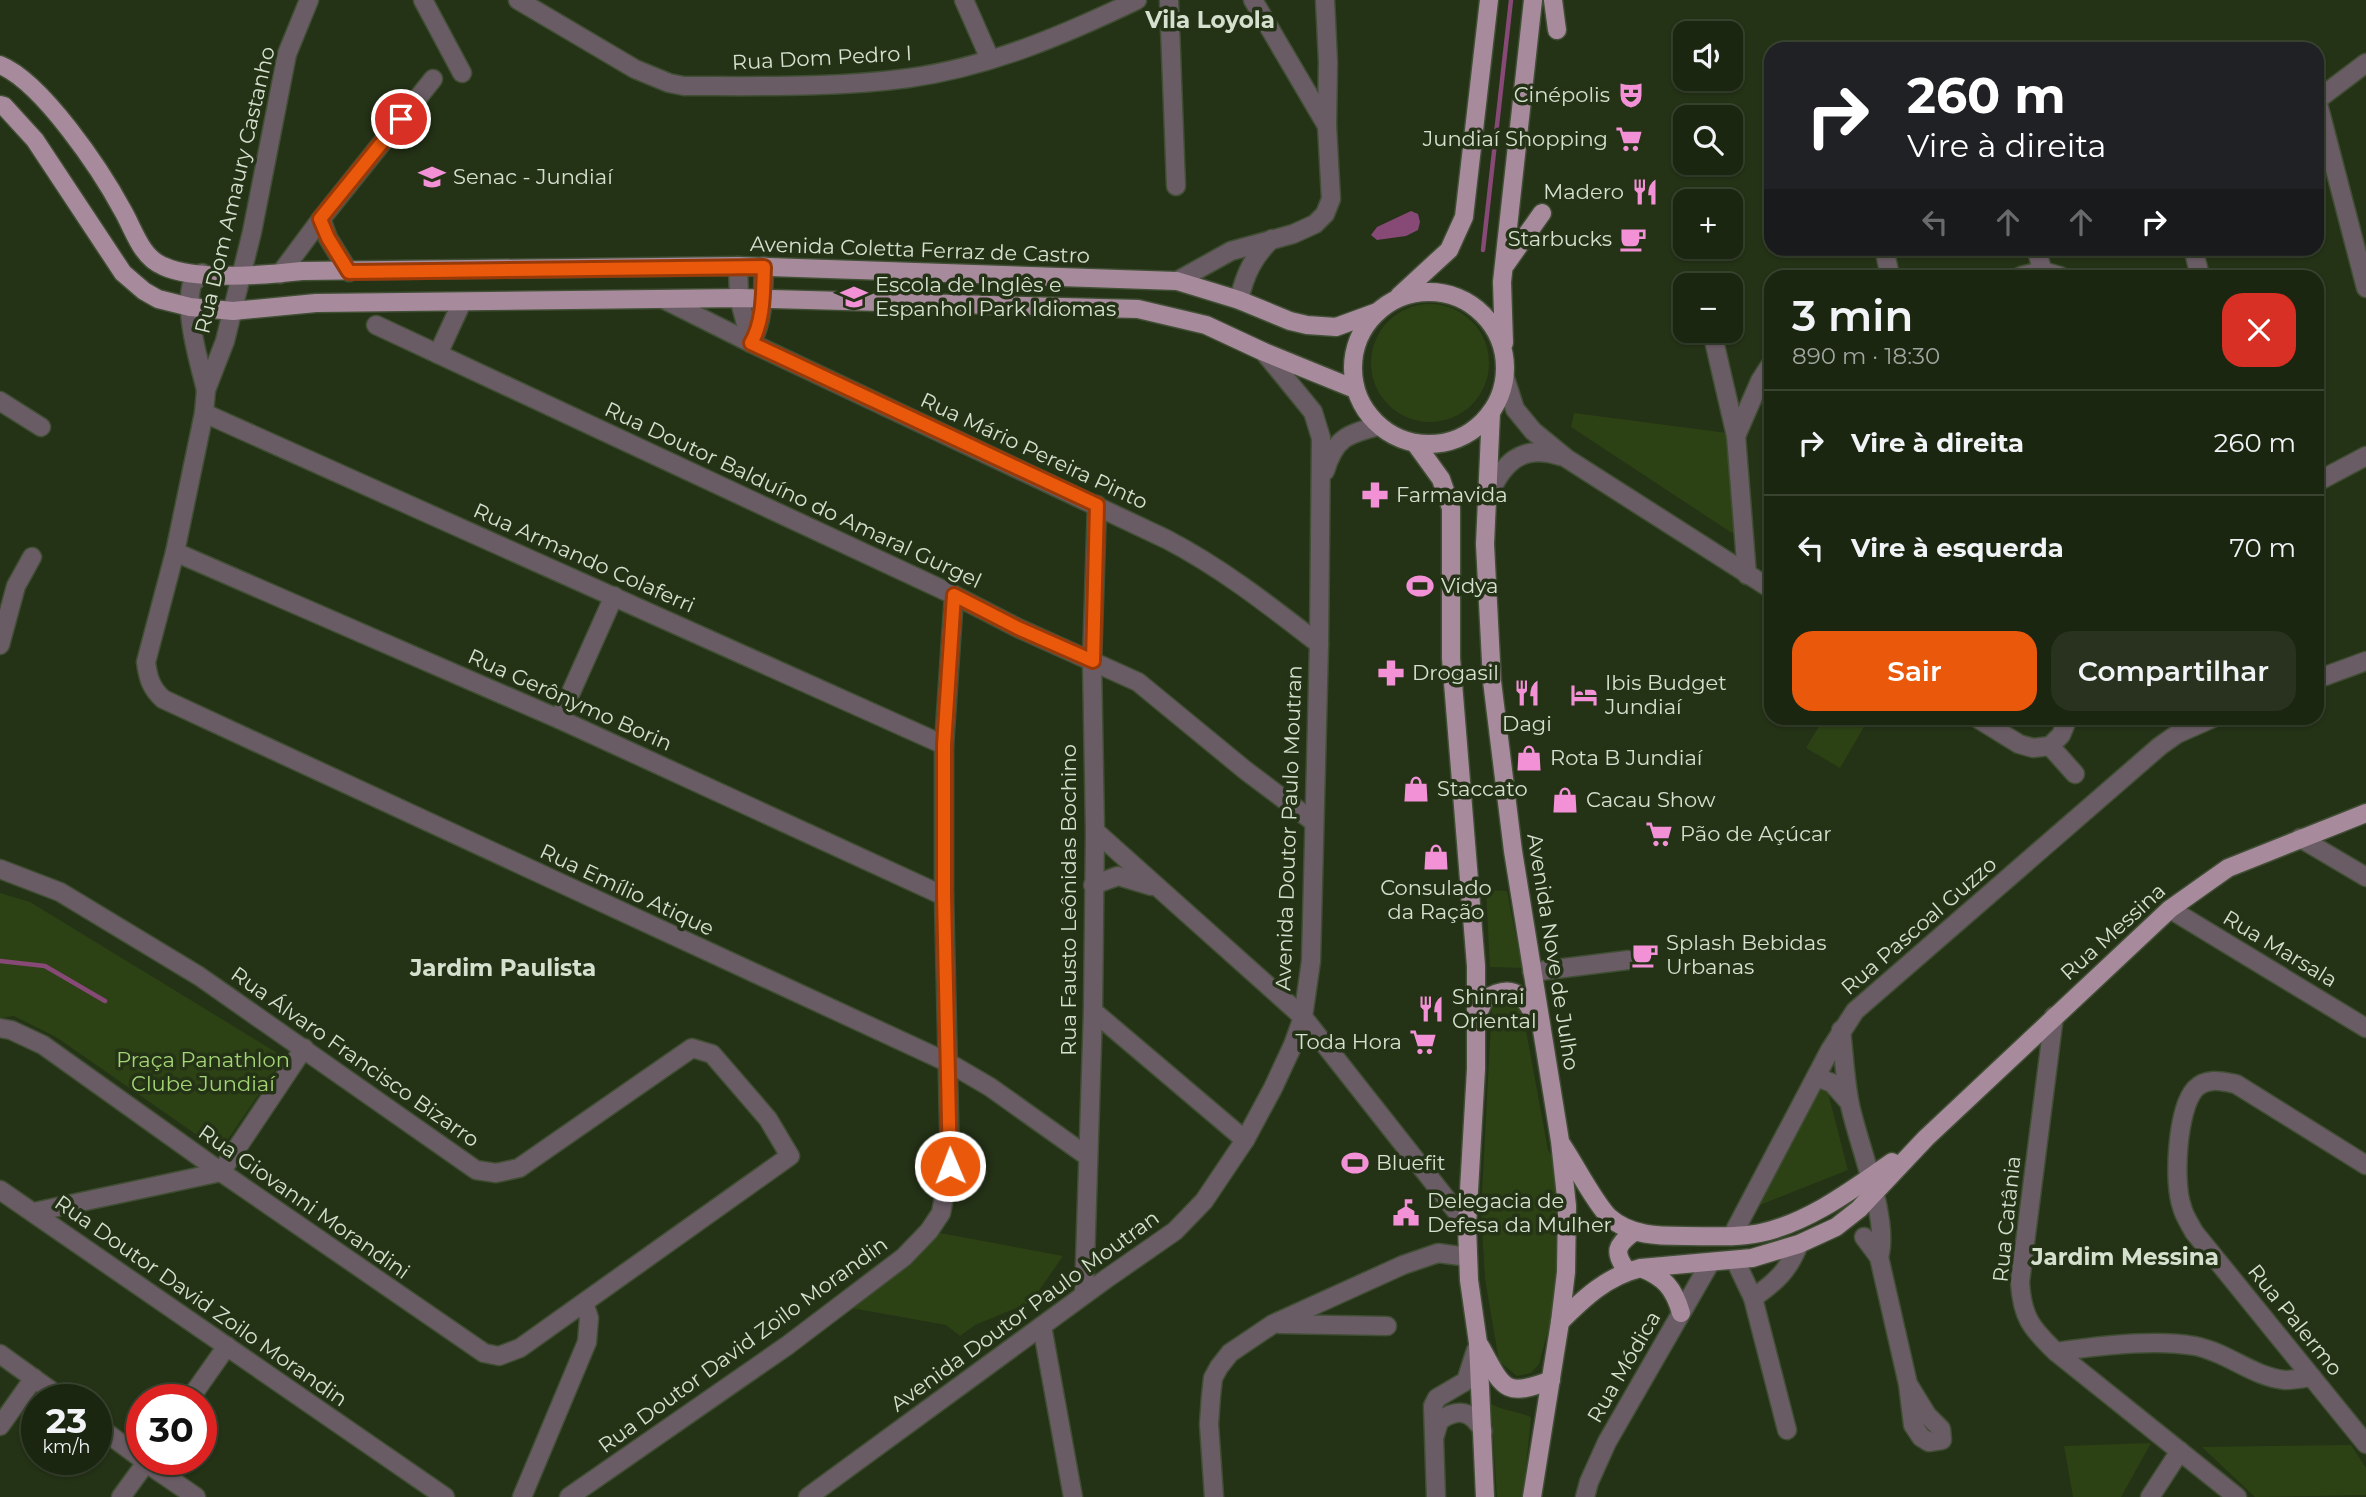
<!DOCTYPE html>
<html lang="pt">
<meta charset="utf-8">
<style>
body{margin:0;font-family:Montserrat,sans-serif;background:#28321e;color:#f1f3f6;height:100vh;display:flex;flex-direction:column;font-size:26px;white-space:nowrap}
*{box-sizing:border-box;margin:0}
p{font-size:23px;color:#a0a59f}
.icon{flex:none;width:38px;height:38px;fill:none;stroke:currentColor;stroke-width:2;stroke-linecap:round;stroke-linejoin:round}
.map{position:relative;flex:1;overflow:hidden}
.side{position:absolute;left:1764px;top:270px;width:560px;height:455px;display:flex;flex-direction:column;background:#1b2610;border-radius:21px;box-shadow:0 2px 5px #0004,0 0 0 2px #394330}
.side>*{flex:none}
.top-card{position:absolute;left:1764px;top:42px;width:560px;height:214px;border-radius:21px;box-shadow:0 2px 5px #0004,0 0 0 2px #394330;background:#202124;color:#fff;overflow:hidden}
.fabs{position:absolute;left:1673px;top:21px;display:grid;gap:14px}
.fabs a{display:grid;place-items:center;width:70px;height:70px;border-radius:14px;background:#1b2610;box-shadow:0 2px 5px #0004,0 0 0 2px #394330;font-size:35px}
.speed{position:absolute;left:21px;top:1384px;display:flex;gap:14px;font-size:35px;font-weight:700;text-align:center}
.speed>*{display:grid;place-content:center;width:91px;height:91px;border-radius:50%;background:#1b2610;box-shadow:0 2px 5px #0004,0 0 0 2px #394330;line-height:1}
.speed small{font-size:18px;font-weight:400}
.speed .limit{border:10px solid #d22;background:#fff;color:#111}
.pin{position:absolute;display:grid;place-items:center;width:60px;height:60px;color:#fff;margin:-30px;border:4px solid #fff;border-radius:50%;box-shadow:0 2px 7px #0007}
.me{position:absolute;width:77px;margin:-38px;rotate:359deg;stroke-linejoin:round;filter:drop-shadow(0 0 5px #0008)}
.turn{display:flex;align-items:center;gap:24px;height:147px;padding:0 28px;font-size:32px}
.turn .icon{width:91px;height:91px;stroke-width:2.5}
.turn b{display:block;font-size:49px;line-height:60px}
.lanes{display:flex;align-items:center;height:66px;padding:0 28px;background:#0003;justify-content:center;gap:35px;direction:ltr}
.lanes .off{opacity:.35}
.round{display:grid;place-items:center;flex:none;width:74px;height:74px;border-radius:21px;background:#28321e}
.head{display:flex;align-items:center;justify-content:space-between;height:119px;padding:0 28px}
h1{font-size:42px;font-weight:600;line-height:52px}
.cta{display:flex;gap:14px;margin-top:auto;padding:14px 28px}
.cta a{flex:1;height:80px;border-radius:21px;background:#ea580c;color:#fff;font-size:28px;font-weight:600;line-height:80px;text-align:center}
.cta a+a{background:#28321e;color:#f1f3f6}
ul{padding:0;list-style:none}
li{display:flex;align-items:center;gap:21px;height:105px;padding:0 28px;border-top:2px solid #394330}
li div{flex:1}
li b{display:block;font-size:26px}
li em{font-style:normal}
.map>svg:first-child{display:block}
.green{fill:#2c4214}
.water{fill:#874975}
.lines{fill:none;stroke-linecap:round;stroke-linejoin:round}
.stream{stroke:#874975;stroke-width:4.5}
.minor-casing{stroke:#404e34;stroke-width:21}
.major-casing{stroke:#404e34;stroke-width:21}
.minor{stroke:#6a5c65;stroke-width:18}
.major{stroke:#a78b9d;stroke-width:18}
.route-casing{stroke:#983908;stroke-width:18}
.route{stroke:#ea580c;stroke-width:12}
.labels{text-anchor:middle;stroke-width:7;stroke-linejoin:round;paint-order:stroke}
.street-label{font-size:21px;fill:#d6e0cf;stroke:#243216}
.poi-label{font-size:21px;fill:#d6e0cf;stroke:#243216;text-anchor:start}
.park-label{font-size:21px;fill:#a4d476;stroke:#243216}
.neighbourhood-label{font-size:23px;font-weight:bold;fill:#d6e0cf;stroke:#243216}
</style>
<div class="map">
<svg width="2366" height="1497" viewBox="0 0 2366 1497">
<rect width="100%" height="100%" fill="#243216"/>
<g class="green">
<circle cx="1430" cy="363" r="59"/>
<polygon points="1574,413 1727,433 1738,521 1732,533 1571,427"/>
<polygon points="1824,718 1864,718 1868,720 1840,768 1806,748"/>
<polygon points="1486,890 1507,891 1522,968 1490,967"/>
<polygon points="0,893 30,902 284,1057 220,1151 56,1037 14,1016 0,1018"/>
<polygon points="1497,998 1520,998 1548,1150 1562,1171 1566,1239 1554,1308 1539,1364 1531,1373 1517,1376 1499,1361 1485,1279 1481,1211 1492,1004"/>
<polygon points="1817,1088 1828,1093 1848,1170 1757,1206"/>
<polygon points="929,1231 1063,1256 1031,1302 975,1325 960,1336 946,1325 840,1306"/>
<path d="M1491 1404C1504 1411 1517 1411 1531 1417L1523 1497H1497Z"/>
<polygon points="2151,1443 2121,1497 2073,1497 2064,1446"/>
<polygon points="2351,1445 2366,1468 2366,1495 2255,1497 2202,1447"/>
</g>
<polygon class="water" points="1411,211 1418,214 1420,222 1418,230 1406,236 1377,240 1371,235 1377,227"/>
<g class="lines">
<g class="stream">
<polyline points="1483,250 1511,0"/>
<polyline points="0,961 45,966 105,1001"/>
</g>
<g class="minor-casing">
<g id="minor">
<path d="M309 0 287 54 252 232 225 341 206 390 204 413 175 552 146 662C148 678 151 688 163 699L949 1063 990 1087 1087 1156"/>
<polyline points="423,0 462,73"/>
<path d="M518 0 635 69 669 83 684 86C759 86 835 88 909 78 989 67 1064 35 1137 0"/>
<polyline points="964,0 990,59"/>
<polyline points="1169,0 1176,186"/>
<polyline points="1253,0 1327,126"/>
<polyline points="2317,100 2366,288"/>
<polyline points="2317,100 2366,63"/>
<polyline points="321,219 328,238 349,272"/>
<polyline points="1884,248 1890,276"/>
<polyline points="2036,248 2044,276"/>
<polyline points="2193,248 2200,276"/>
<polyline points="738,266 739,298 751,343"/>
<path d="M202 273 192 284C184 312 199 362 206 390"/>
<polyline points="280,274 321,219 433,79"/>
<polyline points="2021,276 2042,271 2060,276"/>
<polyline points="1177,281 1231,251 1293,234 1315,224 1325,214 1331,199 1327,126 1328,62 1325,0"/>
<path d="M665 300 751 343 1166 539C1222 568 1270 606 1319 644"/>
<path d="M1239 300C1245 274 1253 257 1272 239"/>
<polyline points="376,325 954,595 1018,628 1138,682 1245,770 1314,822"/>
<path d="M751 343C764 321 763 292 764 266"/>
<polyline points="1715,345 1736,436 1747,575"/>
<polyline points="438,354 462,302"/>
<polyline points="1505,378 1515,409 1533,431 1566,458 1771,589"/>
<polyline points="0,401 41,427"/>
<polyline points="204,413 944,745"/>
<polyline points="1736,436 1760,381 1771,364"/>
<path d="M1325 471C1335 438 1347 434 1379 426"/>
<polyline points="2317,482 2366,456"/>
<path d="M1488 497C1502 464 1521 443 1560 456"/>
<polyline points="175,552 559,719 944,896"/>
<polyline points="0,645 16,586 32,557"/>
<polyline points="2317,679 2366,661"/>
<polyline points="1977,718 2019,744 2033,748 2050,746"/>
<polyline points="559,719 614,596"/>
<polyline points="2050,746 2075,774"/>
<polyline points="2050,746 2061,735 2068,718"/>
<polyline points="1095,831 1303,1017 1467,1225"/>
<polyline points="2300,838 2366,877"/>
<polyline points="0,869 60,892 199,976 476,1170 496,1173 519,1168 692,1048 712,1054 768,1119 790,1156 520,1348 499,1356 484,1353 221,1172 43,1045 11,1030 0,1028"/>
<polyline points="1093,885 1118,876 1151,886"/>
<polyline points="2170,909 2366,1028"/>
<polyline points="1532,972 1628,960"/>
<polyline points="1093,1011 1245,1140"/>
<path d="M2054 1016 2020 1282C2022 1317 2031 1328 2056 1352L2237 1497"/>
<path d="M1841 1030C1844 1055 1845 1081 1850 1105 1858 1144 1890 1220 1879 1257"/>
<polyline points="1816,1077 1832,1083 1849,1102"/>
<path d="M2366 1165 2236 1084C2222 1081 2206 1077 2195 1089 2177 1109 2173 1183 2182 1207 2184 1216 2190 1224 2194 1232L2366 1444"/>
<polyline points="0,1190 445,1497"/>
<polyline points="34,1212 221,1172 304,1048"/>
<polyline points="1732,1236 1830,1050 1855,1011 2160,746 2177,734 2213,718"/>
<polyline points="1864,1237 1879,1257 1908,1384 1913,1425 1921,1437 1929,1442 1942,1440 1941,1429 1927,1415 1908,1384"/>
<polyline points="1735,1260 1753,1298 1787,1430"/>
<polyline points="1084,1294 1093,1011 1095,831 1092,661 1097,505"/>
<path d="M1753 1298C1776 1282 1789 1270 1799 1244"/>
<polyline points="1279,1324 1387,1326"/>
<polyline points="1042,1326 1073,1497"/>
<path d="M2056 1352C2095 1346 2156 1339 2195 1346 2227 1352 2253 1377 2285 1380 2294 1380 2304 1378 2312 1377"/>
<polyline points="0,1354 64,1400"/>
<polyline points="189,1400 227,1346"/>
<polyline points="96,1425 142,1459"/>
<polyline points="0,1426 34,1378"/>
<path d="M1435 1435 1439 1421C1458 1407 1472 1411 1483 1431"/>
<polyline points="142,1460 196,1497"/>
<polyline points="121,1497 148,1460"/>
<polyline points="522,1497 587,1342 589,1318 584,1303"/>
<polyline points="569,1497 788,1345 904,1257 929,1231 941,1213 950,1165 944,896 944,745 954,595"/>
<polyline points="808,1497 1106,1279 1175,1231 1204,1201 1245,1140 1273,1088 1293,1045 1303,1017 1311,961 1319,644 1321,438 1313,412 1264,352"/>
<polyline points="1214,1497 1209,1424 1211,1396 1213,1378 1219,1367 1230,1353 1273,1324 1403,1265 1438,1253 1468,1257"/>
<polyline points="1436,1497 1433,1406 1437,1398 1466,1381 1476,1350"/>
<polyline points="1585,1497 1589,1482 1607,1442 1710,1263"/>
<polyline points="2150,1497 2180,1451"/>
</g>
</g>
<g class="major-casing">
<g id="major">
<polyline points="1553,0 1557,30"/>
<path d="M0 65C42 82 101 170 123 211 134 230 141 257 163 266 195 281 266 275 302 271L738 266 1177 281 1239 300 1290 321 1307 325 1336 327 1377 312"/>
<polyline points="0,105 4,106 35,140 123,273 144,291 158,299 190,307 233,311 316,303 739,298 1138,309 1206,325 1264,352 1355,389"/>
<polyline points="1506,264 1542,213"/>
<circle cx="1429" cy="368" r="76"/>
<polyline points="1399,296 1449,250 1464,217 1489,0"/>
<polyline points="1504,343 1502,282 1533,0"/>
<polyline points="1491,412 1485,544 1492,681 1513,851 1560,1141 1567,1206 1566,1272 1560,1322 1532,1497"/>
<polyline points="1415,443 1441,479 1451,508 1451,658 1476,966 1476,1069 1467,1225 1469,1280 1478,1343 1485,1497"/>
<path d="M1478 1014 1484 1000C1508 984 1523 991 1534 1016"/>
<path d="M1562 1145C1575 1164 1594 1202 1609 1217 1630 1236 1659 1236 1685 1236 1710 1236 1736 1238 1760 1233 1808 1223 1852 1190 1892 1162"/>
<path d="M1641 1268C1664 1277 1674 1288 1681 1313"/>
<path d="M1627 1271C1613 1252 1616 1245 1634 1232"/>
<path d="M1560 1322C1584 1298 1607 1276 1641 1268L1752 1258 1799 1244 1836 1227 1859 1209 1926 1138 2170 909 2228 868 2366 813"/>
<path d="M1480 1346C1503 1387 1503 1399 1551 1380"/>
</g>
</g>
<use href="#minor" class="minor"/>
<use href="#major" class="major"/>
</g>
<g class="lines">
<g class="route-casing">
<path id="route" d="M401 119 320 219 328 238 349 272 764 267C763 292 764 321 751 343L1097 505 1093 661 1018 628 954 595 944 745V896L950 1166"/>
</g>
<use href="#route" class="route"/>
</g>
<defs>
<g id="theatre-bare" transform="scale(2.1)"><path d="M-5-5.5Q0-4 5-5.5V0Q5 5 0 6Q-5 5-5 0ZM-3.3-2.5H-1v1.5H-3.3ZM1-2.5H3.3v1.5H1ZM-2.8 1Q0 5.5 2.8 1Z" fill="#f391d6" stroke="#243216" stroke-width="2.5" paint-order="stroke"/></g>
<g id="supermarket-bare" transform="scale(2.1)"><path d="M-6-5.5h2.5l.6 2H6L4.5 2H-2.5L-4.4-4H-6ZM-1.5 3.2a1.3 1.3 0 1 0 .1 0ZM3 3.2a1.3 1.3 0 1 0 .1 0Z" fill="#f391d6" stroke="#243216" stroke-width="2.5" paint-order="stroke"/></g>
<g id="university-bare" transform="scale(2.1)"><path d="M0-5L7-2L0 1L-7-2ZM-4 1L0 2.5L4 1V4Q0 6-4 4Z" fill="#f391d6" stroke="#243216" stroke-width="2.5" paint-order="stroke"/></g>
<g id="restaurant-bare" transform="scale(2.1)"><path d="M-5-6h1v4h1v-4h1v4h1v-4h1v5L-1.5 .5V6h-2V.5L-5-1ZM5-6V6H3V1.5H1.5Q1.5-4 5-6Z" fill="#f391d6" stroke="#243216" stroke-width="2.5" paint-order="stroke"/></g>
<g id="cafe-bare" transform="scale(2.1)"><path d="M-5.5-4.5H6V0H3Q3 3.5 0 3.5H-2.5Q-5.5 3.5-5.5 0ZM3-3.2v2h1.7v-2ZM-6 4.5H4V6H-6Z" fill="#f391d6" stroke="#243216" stroke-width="2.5" paint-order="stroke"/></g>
<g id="school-bare" transform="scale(2.1)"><path d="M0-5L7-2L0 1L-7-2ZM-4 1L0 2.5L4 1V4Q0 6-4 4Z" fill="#f391d6" stroke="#243216" stroke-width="2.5" paint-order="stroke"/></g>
<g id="pharmacy-bare" transform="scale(2.1)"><path d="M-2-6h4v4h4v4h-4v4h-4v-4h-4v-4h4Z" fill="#f391d6" stroke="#243216" stroke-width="2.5" paint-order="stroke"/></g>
<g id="stadium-bare" transform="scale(2.1)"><path d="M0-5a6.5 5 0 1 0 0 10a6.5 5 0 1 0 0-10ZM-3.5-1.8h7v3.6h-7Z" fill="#f391d6" stroke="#243216" stroke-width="2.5" paint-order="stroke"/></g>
<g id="hotel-bare" transform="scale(2.1)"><path d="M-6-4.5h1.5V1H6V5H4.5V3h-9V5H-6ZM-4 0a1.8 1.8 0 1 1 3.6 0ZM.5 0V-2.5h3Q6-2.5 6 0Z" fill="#f391d6" stroke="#243216" stroke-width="2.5" paint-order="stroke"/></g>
<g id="shop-bare" transform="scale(2.1)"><path d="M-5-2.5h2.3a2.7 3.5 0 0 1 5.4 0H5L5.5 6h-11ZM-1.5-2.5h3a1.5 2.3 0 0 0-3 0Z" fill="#f391d6" stroke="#243216" stroke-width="2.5" paint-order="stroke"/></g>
<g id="civic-bare" transform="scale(2.1)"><path d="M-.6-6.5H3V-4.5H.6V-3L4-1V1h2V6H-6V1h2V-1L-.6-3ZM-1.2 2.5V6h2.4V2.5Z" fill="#f391d6" stroke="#243216" stroke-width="2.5" paint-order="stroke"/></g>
</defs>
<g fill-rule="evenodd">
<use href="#theatre-bare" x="1631" y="95"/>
<use href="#supermarket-bare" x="1629" y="139"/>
<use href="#university-bare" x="432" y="177"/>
<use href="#restaurant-bare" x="1645" y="192"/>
<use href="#cafe-bare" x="1633" y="239"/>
<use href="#school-bare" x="854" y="297"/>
<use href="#pharmacy-bare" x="1375" y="495"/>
<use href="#stadium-bare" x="1420" y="586"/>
<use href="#pharmacy-bare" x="1391" y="673"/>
<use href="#restaurant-bare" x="1527" y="693"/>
<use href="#hotel-bare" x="1584" y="695"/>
<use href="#shop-bare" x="1529" y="758"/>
<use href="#shop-bare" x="1416" y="789"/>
<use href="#shop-bare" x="1565" y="800"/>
<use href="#supermarket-bare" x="1659" y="834"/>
<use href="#shop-bare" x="1436" y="857"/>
<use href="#cafe-bare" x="1645" y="955"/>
<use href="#restaurant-bare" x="1431" y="1009"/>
<use href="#supermarket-bare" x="1423" y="1042"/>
<use href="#stadium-bare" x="1355" y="1163"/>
<use href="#civic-bare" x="1406" y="1213"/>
</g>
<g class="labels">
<g class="street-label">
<text transform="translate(822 58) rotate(-3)" y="7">Rua Dom Pedro I</text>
<text transform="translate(235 190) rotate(-77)" y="7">Rua Dom Amaury Castanho</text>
<text transform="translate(920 250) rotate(2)" y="7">Avenida Coletta Ferraz de Castro</text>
<text transform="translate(1034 451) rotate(25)" y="7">Rua Mário Pereira Pinto</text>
<text transform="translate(793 495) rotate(25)" y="7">Rua Doutor Balduíno do Amaral Gurgel</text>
<text transform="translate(584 558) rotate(24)" y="7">Rua Armando Colaferri</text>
<text transform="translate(570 700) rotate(24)" y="7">Rua Gerônymo Borin</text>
<text transform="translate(1289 828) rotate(-88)" y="7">Avenida Doutor Paulo Moutran</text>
<text transform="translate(627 890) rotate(25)" y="7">Rua Emílio Atique</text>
<text transform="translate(1069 900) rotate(-90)" y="7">Rua Fausto Leônidas Bochino</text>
<text transform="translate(1919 926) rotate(-41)" y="7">Rua Pascoal Guzzo</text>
<text transform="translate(2113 932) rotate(-42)" y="7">Rua Messina</text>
<text transform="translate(2280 949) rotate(31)" y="7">Rua Marsala</text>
<text transform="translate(1553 952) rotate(81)" y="7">Avenida Nove de Julho</text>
<text transform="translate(355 1057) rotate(35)" y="7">Rua Álvaro Francisco Bizarro</text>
<text transform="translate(304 1202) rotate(35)" y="7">Rua Giovanni Morandini</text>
<text transform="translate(2007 1219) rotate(-84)" y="7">Rua Catânia</text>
<text transform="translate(201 1301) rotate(35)" y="7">Rua Doutor David Zoilo Morandin</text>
<text transform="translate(1025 1311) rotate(-36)" y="7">Avenida Doutor Paulo Moutran</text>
<text transform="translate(2295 1320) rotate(51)" y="7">Rua Palermo</text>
<text transform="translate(743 1345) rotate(-36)" y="7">Rua Doutor David Zoilo Morandin</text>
<text transform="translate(1624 1367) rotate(-60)" y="7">Rua Módica</text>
</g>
<g class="poi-label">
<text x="1610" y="102" text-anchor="end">Cinépolis</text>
<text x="1608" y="146" text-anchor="end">Jundiaí Shopping</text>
<text x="453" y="184">Senac - Jundiaí</text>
<text x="1624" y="199" text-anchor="end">Madero</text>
<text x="1612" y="246" text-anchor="end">Starbucks</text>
<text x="875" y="292">Escola de Inglês e<tspan x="875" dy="24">Espanhol Park Idiomas</tspan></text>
<text x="1396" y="502">Farmavida</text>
<text x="1441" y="593">Vidya</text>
<text x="1412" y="680">Drogasil</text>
<text x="1605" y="690">Ibis Budget<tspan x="1605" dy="24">Jundiaí</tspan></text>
<text x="1527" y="731" text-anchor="middle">Dagi</text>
<text x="1550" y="765">Rota B Jundiaí</text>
<text x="1437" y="796">Staccato</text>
<text x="1586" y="807">Cacau Show</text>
<text x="1680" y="841">Pão de Açúcar</text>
<text x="1436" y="895" text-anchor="middle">Consulado<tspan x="1436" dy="24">da Ração</tspan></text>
<text x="1666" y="950">Splash Bebidas<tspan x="1666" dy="24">Urbanas</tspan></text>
<text x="1452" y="1004">Shinrai<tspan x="1452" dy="24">Oriental</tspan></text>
<text x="1402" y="1049" text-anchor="end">Toda Hora</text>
<text x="1376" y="1170">Bluefit</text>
<text x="1427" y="1208">Delegacia de<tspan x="1427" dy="24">Defesa da Mulher</tspan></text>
</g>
<g class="park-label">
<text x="203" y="1067">Praça Panathlon<tspan x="203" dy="24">Clube Jundiaí</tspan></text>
</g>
<g class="neighbourhood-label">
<text x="1210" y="28">Vila Loyola</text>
<text x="503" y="976">Jardim Paulista</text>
<text x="2125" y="1265">Jardim Messina</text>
</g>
</g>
</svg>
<div class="fabs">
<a><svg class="icon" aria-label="sound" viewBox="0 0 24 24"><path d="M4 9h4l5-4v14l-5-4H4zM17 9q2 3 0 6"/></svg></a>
<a><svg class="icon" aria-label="search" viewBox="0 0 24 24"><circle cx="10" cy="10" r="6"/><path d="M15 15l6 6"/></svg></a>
<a>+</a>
<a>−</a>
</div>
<div class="speed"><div>23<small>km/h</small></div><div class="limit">30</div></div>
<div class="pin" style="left:401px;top:119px;background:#d93025"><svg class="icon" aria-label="arrive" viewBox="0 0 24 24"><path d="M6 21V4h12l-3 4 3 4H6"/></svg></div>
<svg class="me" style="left:950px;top:1166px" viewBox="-20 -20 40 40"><circle r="17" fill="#ea580c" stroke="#fff" stroke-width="3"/><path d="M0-11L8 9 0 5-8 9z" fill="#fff"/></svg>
<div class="top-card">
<div class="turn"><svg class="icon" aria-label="right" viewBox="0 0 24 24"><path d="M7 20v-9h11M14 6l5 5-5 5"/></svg><div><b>260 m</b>Vire à direita</div></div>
<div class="lanes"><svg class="icon off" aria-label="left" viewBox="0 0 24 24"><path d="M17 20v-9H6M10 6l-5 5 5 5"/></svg><svg class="icon off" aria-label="ahead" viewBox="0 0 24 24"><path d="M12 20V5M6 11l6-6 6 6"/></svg><svg class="icon off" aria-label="ahead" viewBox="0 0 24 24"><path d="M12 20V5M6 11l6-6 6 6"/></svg><svg class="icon" aria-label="right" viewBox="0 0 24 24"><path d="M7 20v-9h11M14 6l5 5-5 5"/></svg></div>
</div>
<section class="side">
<div class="head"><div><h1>3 min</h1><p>890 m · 18:30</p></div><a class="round" style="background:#d93025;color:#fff"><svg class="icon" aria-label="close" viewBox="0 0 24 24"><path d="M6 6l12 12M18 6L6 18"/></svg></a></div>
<ul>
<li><svg class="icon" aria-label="right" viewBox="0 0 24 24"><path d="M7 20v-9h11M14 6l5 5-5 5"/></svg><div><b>Vire à direita</b></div><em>260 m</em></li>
<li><svg class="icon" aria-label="left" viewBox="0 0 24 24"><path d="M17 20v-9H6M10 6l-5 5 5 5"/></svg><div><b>Vire à esquerda</b></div><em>70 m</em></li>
</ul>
<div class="cta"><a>Sair</a><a>Compartilhar</a></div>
</section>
</div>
